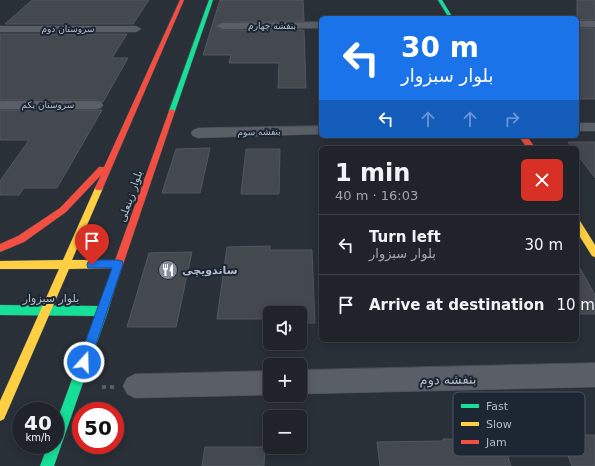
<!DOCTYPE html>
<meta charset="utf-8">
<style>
body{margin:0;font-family:"DejaVu Sans",Cairo,sans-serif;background:#2d3036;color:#f1f3f6;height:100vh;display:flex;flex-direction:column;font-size:15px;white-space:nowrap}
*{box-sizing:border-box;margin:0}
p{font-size:13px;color:#a2a4a8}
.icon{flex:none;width:22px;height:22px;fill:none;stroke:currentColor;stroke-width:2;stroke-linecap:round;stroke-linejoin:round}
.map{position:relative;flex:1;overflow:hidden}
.drawer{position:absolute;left:319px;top:146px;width:260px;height:196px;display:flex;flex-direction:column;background:#20242a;border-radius:6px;box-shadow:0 2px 10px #0003,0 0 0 1px #3d4147}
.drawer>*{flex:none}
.hud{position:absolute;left:319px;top:16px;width:260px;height:122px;border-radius:6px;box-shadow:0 2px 10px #0003,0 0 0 1px #3d4147;background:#1a73e8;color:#fff;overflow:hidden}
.fabs{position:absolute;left:263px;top:306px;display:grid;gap:8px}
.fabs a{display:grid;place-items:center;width:44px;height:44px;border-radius:6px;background:#20242a;box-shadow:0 2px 10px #0003,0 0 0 1px #3d4147;font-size:20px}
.speed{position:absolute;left:12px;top:402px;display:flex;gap:8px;font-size:20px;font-weight:700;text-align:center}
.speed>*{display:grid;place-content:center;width:52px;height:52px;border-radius:50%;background:#20242a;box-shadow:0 2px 10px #0003,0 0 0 1px #3d4147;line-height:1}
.speed small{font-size:10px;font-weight:400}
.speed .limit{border:6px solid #d22;background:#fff;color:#111}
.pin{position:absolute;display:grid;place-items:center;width:34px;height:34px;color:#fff;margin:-41px -17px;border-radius:50% 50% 50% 0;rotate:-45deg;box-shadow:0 0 4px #0007}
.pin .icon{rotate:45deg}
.me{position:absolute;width:44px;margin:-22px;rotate:20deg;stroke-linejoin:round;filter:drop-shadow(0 0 3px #0008)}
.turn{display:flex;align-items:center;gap:14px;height:84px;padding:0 16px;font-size:18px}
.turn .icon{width:52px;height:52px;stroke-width:2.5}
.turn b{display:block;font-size:28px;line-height:34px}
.lanes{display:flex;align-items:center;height:38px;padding:0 16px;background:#0003;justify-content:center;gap:20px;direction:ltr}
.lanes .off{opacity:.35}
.round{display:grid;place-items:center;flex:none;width:42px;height:42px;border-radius:6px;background:#2d3036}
.head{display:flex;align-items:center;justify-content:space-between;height:68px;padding:0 16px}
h1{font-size:24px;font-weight:700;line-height:30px}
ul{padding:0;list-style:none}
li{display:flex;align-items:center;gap:12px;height:60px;padding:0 16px;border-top:1px solid #3d4147}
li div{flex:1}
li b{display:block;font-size:15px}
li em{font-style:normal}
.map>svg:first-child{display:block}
.building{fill:#444950;stroke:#52575f}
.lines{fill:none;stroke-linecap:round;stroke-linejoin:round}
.street-casing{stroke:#484c53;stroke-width:1}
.fast-casing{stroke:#484c53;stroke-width:1}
.slow-casing{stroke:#484c53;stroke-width:1}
.jam-casing{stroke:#484c53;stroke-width:1}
.path{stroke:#5d636a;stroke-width:3.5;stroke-dasharray:4 4;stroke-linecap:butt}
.street{fill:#5a5e66;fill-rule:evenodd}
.fast{fill:#16e098;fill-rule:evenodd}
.slow{fill:#ffcf43;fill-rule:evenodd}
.jam{fill:#f24e42;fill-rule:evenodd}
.route{fill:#1a73e8;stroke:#114b97}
.labels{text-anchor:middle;stroke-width:4;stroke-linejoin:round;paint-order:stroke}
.far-street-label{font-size:9px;fill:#b4bcc9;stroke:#1d2633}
.street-label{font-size:11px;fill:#b4bcc9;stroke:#1d2633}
.poi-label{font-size:11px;font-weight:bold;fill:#b4bcc9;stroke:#1d2633;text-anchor:start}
.near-street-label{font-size:13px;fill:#b4bcc9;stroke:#1d2633}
.key{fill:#1d2633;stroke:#4a5360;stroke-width:1}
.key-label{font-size:11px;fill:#b4bcc9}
</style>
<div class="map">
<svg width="595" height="466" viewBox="0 0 595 466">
<rect width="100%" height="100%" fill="#2a3038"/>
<g class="building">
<polygon points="32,0 149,0 133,24 5,24"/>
<polygon points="220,0 303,0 304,21 222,22 216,27 222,30 304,30 306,88 278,88 279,63 229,63 231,55 203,55"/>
<rect x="577" y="0" width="18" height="20"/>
<rect x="577" y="28" width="18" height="71"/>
<polygon points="0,34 127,34 112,58 128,58 103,102 96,100 0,100"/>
<polygon points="0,110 102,110 57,188 24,188 19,195 0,195 0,181 29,140 0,140"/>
<polygon points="568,142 595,142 595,178 577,154 577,148 572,148"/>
<polygon points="210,148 200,193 162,193 176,149"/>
<polygon points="246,149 280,149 279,194 241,194"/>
<polygon points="270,246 270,250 312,250 315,323 300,323 300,313 270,313 270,323 266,323 266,319 217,319 227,247"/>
<polygon points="192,252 176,327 127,327 149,253"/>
<polygon points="577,263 595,295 595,314 577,314"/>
<polygon points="560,435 595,435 595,466 572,466"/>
<polygon points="443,439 502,439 511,466 380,466 377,442 443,441"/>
<polygon points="205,447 265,447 264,466 202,466"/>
</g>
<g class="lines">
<g class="street-casing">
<g id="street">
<rect x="577" y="21" width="18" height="6"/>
<polygon points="321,22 321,28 222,29 217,26 222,23"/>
<polygon points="0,26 136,26 141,29 136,32 0,32"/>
<polygon points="0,101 96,101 101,102 103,105 101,108 96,109 0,109"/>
<rect x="577" y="123" width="18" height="8"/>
<polygon points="321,126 321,134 198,138 193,136 191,133 193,130 198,128"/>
<polygon points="595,363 595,387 300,394 300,370"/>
<polygon points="270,371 270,395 135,398 127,394 123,386 127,378 135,374"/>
</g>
</g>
<g class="fast-casing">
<g id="fast">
<polygon points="209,0 213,0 175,111 172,113 170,112 169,111"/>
<polygon points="438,0 442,0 453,18 449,18"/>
<polygon points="109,286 113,288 114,291 108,311 54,466 40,466 48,445 55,445 55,426 95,316 0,315 0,305 99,306 105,288"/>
</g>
</g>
<g class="slow-casing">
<g id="slow">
<polygon points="99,185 103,188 72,260 118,260 121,261 123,264 121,267 118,268 69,269 4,419 0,421 0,401 59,269 0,269 0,261 63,260 95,188"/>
<polygon points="577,220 580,221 595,245 595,257 592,256 577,232"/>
</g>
</g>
<g class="jam-casing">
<g id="jam">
<polygon points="180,0 184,0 102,190 96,190 95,188 101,175 66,212 24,242 0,252 0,244 18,236 60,208 99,167 104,167"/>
<polygon points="172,109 175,111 114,291 113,294 109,296 105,294 104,291 169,111"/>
<polygon points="519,136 527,136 535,148 527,148"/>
</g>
</g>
<polyline class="path" points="102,387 115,387"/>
<use href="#street" class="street"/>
<use href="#fast" class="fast"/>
<use href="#slow" class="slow"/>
<use href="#jam" class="jam"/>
</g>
<polygon class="route" points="92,260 118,260 122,261 123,264 90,362 88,366 84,367 80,366 78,362 112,268 88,268 87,265 88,262"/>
<defs>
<g id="restaurant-disc" transform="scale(1)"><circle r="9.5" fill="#848b96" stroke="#1d2633"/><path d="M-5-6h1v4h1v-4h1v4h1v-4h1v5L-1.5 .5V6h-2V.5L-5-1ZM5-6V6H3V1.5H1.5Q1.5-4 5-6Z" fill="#fff"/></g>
</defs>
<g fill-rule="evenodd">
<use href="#restaurant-disc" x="168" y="270"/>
</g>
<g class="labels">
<g class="far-street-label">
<text x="272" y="29">بنفشه چهارم</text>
<text x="68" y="32">سروستان دوم</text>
<text x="48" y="108">سروستان یکم</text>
<text transform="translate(259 132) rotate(-1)" y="3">بنفشه سوم</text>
</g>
<g class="street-label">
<text transform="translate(130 196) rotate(-71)" y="4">بلوار زینعلی</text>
<text x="51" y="302">بلوار سبزوار</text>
</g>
<g class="poi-label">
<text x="182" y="274">ساندویچی</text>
</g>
<g class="near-street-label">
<text transform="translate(448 379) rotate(-1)" y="5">بنفشه دوم</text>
</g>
</g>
<rect x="453" y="392" width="132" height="64" rx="6" class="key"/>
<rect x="461" y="404" width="18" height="4" fill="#16e098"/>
<rect x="461" y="422" width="18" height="4" fill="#ffcf43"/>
<rect x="461" y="440" width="18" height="4" fill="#f24e42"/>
<g class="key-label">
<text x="486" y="410">Fast</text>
<text x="486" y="428">Slow</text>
<text x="486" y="446">Jam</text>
</g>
</svg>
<div class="fabs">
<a><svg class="icon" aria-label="sound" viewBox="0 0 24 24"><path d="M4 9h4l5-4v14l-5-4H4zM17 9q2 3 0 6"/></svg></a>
<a>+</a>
<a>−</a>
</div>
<div class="speed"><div>40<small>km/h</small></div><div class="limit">50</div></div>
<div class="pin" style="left:92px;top:265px;background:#d93025"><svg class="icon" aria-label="arrive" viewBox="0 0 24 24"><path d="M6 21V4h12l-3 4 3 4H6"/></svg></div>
<svg class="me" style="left:84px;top:362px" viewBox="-20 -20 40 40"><circle r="17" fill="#1a73e8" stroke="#fff" stroke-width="3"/><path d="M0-11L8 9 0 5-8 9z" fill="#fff"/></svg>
<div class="hud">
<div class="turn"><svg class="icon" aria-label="left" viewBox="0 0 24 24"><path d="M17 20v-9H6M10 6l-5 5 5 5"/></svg><div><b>30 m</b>بلوار سبزوار</div></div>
<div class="lanes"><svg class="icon" aria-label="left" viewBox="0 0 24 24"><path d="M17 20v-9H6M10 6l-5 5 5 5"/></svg><svg class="icon off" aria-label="ahead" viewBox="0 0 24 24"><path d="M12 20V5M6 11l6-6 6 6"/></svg><svg class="icon off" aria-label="ahead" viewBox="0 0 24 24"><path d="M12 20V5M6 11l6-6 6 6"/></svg><svg class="icon off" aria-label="right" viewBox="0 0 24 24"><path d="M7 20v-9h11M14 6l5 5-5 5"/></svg></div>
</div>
<section class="drawer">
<div class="head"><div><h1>1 min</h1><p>40 m · 16:03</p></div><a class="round" style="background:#d93025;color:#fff"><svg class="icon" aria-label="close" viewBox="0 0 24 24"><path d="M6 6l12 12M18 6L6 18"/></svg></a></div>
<ul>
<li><svg class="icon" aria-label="left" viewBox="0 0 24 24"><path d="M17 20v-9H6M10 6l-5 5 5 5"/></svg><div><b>Turn left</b><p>بلوار سبزوار</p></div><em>30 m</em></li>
<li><svg class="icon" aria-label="arrive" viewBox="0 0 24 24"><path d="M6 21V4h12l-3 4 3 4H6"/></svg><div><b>Arrive at destination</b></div><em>10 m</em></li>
</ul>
</section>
</div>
